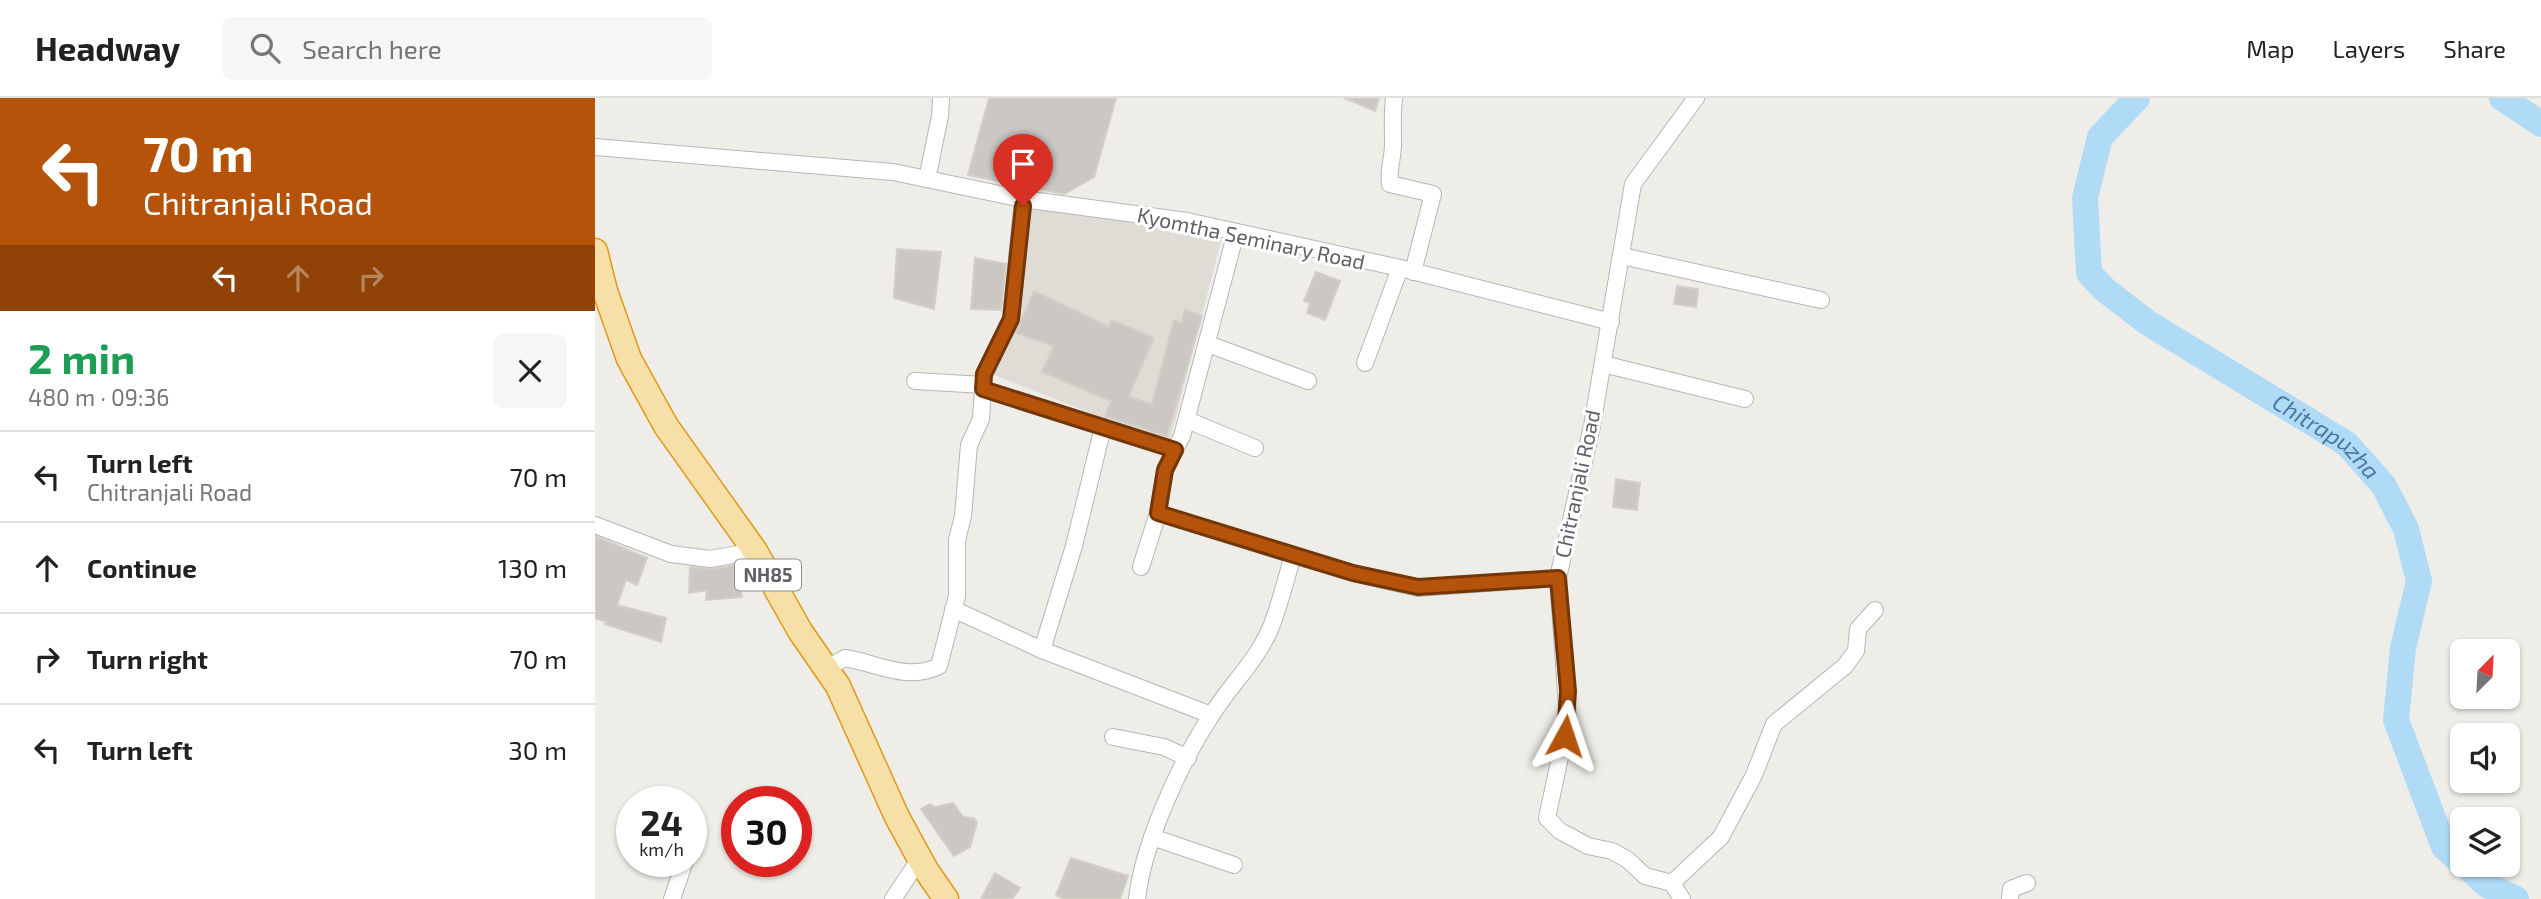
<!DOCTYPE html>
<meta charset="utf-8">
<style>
body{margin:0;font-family:"Exo 2",sans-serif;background:#f6f6f6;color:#222;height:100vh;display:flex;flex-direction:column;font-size:26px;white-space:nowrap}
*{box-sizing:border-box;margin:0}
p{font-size:23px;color:#767676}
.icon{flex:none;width:38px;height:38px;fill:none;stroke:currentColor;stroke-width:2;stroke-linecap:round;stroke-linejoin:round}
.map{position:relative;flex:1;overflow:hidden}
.details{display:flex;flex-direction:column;background:#fff;width:595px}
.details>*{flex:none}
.top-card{background:#b45309;color:#fff;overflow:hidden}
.needle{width:46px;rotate:24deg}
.buttons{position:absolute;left:1855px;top:541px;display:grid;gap:14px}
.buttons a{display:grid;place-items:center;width:70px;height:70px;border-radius:10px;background:#fff;box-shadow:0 2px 5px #0004;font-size:35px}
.speed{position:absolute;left:21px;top:688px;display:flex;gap:14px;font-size:35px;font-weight:700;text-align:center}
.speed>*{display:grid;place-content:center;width:91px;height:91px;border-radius:50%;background:#fff;box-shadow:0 2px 5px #0004;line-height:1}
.speed small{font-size:18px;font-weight:400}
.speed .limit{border:10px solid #d22;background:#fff;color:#111}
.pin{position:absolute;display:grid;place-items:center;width:60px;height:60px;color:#fff;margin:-72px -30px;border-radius:50% 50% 50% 0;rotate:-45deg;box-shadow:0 0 7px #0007}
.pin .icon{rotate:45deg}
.me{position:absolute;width:77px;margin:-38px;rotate:5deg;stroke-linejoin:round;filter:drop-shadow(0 0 5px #0008)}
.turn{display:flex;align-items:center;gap:24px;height:147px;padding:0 28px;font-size:32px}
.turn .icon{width:91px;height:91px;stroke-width:2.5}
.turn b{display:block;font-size:49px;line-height:60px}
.lanes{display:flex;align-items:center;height:66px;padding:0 28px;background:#0003;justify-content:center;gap:35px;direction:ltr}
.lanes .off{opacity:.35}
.round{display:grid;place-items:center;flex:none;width:74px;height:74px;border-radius:10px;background:#f6f6f6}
.summary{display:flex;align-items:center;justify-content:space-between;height:119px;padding:0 28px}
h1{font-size:42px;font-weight:700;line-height:52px;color:#1e9e55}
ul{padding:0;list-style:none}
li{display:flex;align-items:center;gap:21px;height:91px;padding:0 28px;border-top:2px solid #e0e0e0}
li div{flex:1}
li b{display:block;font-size:26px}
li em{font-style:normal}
header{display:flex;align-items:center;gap:42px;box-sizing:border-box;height:98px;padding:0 35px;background:#fff;border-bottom:2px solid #e0e0e0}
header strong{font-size:33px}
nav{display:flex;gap:38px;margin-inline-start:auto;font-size:24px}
.search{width:490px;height:63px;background:#f6f6f6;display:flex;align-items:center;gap:18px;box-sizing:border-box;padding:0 24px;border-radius:10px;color:#767676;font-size:26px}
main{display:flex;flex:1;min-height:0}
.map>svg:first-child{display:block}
.education{fill:#dfdcd5}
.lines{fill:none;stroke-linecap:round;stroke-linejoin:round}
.river{stroke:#afdbf7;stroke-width:26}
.building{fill:#cbc8c4;stroke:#d3cec6;stroke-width:2}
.minor-casing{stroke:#b4b7ba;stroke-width:18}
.trunk-casing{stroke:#e09816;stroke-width:27}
.minor{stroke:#fff;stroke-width:16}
.trunk{stroke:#f6e0a7;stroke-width:24}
.route-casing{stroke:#753606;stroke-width:18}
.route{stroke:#b45309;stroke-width:12}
.labels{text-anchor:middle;stroke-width:6;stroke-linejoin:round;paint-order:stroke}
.shield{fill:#fff;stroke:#8e9194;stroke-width:2}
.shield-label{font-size:19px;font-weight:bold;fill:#5e6266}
.street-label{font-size:21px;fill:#5e6266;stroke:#fff}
.water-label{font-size:23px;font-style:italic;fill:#4977a0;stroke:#fff}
</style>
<header>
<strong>Headway</strong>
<div class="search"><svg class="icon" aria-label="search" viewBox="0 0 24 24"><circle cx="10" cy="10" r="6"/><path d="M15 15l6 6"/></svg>Search here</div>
<nav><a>Map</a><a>Layers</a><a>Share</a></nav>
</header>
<main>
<section class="details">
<div class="top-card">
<div class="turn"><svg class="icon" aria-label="left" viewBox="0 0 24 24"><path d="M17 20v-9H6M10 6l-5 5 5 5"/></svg><div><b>70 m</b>Chitranjali Road</div></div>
<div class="lanes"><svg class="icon" aria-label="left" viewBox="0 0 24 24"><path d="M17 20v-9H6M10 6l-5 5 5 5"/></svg><svg class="icon off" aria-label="ahead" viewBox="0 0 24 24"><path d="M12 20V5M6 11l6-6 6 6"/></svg><svg class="icon off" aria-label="right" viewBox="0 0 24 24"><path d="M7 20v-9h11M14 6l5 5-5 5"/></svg></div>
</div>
<div class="summary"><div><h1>2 min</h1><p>480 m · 09:36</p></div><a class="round"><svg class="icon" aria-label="close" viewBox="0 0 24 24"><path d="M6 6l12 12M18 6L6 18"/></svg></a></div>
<ul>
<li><svg class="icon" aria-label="left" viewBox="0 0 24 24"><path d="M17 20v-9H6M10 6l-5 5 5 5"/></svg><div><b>Turn left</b><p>Chitranjali Road</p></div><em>70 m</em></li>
<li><svg class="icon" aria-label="ahead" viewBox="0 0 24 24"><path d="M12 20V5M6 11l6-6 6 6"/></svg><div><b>Continue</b></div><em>130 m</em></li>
<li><svg class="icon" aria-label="right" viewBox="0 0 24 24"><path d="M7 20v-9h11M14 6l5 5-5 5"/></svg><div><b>Turn right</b></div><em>70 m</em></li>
<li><svg class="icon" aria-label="left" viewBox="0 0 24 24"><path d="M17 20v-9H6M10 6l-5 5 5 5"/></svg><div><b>Turn left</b></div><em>30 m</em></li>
</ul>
</section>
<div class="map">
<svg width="1946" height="801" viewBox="0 0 1946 801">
<rect width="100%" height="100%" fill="#efede7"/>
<polygon class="education" points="432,106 627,139 574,346 394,275 418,228"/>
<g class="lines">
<g class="river">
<path id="s1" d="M1542 0 1505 39 1490 100 1494 175 1510 192 1553 225 1752 346 1789 388 1811 431 1824 483 1808 550 1801 622 1849 749 1867 765"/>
<polyline points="1907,0 1946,26"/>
<polyline points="1869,766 1892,787 1921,801"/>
</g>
</g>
<g class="building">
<polygon points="394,0 521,0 499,79 469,96 373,77"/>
<polygon points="749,0 784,0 780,13"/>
<polygon points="302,151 346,154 339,211 299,200"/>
<polygon points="380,160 411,166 406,212 376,211"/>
<polygon points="721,174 745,183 730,222 712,215 715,205 709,203"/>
<polygon points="1082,188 1103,191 1101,209 1079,206"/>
<polygon points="439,193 514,229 517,222 559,240 533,299 557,306 579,222 586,225 590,212 607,218 572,338 510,318 516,303 447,274 459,248 421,235"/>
<polygon points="1021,381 1045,385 1042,412 1018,409"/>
<polygon points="0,438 52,460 42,487 31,482 22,507 71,520 66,544 10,526 12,524 0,520"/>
<polygon points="141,467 147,499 111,502 112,492 94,495 95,469 116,471"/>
<polygon points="358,705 368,719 378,720 382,724 375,749 359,758 326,711 335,706 340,709"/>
<polygon points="476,760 533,778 525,801 469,801 461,797"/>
<polygon points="400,775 425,790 417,801 386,801"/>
</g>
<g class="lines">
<g class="minor-casing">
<g id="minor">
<path d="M799 0C797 17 798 29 798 46 798 60 793 72 795 86L838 96 818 174"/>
<polyline points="0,49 298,74 428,101 592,123 805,170 1016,224"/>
<polyline points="332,81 345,18 346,0"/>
<polyline points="641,134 587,338 570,372 563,415 698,457"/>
<polyline points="1027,158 1226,202"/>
<polyline points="613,246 713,283"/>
<polyline points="770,265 805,170"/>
<polyline points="1008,266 1150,301"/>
<polyline points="320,283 389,287"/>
<polyline points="388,291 580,352"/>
<polyline points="592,322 660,350"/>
<polyline points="0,427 76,456 115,461 160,453"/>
<polyline points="546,469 563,415"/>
<polyline points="963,480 973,622 952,720 965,733 993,748 1017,753 1033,762 1050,778 1077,785 1087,801"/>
<polyline points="358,511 447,552 479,448 508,329"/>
<polyline points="447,552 616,617"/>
<path d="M232 570 250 560C281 565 313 584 344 568L362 498V442L368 418 374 347 386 321 389 276 416 221 428 101"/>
<polyline points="518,639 569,649 593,660"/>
<polyline points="557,739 639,767"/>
<polyline points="1077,785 1126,739 1159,677 1179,626 1250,568 1261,553 1263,531 1280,512"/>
<polyline points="77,801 90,763"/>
<polyline points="298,801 324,762"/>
<path d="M542 801C548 746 585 665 616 618 635 587 662 563 676 529 685 506 691 481 698 457L758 475 823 490 963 480 997 328 1038 86 1101 0"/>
<polyline points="1415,801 1416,791 1432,785"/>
</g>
</g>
<g class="trunk-casing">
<polyline id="trunk" points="0,153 10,193 34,261 71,328 160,453 205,533 243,588 302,719 331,772 351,801"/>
</g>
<use href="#minor" class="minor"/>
<use href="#trunk" class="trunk"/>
</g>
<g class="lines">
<g class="route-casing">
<polyline id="route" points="428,108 416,221 389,276 388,291 580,352 570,372 563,415 758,475 823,489 963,480 973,593 970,638"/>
</g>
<use href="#route" class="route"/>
</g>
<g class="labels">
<rect class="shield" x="140" y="461.5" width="66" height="31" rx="5"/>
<g class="shield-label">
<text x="173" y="484">NH85</text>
</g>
<g class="street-label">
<text transform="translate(656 141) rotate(12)" y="7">Kyomtha Seminary Road</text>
<text transform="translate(983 386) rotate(-78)" y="7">Chitranjali Road</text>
</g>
<g class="water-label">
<text dy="8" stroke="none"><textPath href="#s1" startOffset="481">Chitrapuzha</textPath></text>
</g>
</g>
</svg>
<div class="buttons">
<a><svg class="needle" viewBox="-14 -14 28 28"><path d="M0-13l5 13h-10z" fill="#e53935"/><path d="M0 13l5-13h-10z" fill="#767676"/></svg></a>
<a><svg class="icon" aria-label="sound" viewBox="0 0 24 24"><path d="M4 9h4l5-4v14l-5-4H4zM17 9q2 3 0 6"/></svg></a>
<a><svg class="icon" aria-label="layers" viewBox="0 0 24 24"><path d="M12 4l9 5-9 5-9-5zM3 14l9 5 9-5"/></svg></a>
</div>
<div class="speed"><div>24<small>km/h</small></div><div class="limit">30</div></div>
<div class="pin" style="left:428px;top:108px;background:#d93025"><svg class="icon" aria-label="arrive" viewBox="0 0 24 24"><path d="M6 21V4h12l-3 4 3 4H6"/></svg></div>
<svg class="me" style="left:970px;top:638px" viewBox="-20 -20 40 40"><path d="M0-17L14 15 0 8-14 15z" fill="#b45309" stroke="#fff" stroke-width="4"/></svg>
</div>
</main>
